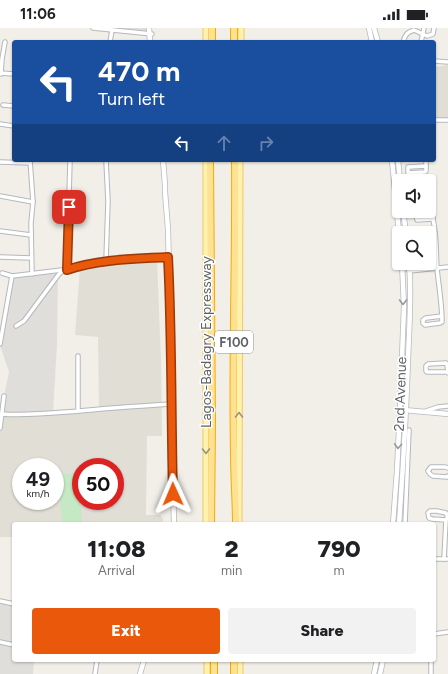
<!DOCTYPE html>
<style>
body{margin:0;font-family:Figtree,sans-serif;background:#f2f2f2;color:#202124;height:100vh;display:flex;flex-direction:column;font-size:15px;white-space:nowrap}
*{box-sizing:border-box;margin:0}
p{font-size:13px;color:#757577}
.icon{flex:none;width:22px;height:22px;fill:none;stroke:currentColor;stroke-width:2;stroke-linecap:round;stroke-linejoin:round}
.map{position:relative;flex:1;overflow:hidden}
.panel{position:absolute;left:12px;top:494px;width:424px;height:140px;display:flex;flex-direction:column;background:#fff;border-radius:4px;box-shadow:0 1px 3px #0004}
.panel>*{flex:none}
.top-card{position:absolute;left:12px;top:12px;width:424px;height:122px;border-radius:4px;box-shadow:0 1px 3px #0004;background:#1a4fa0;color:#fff;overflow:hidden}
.buttons{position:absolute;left:392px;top:146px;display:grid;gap:8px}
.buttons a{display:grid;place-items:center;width:44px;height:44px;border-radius:4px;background:#fff;box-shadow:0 1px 3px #0004;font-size:20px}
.speed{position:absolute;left:12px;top:430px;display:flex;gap:8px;font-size:20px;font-weight:700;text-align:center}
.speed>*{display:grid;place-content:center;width:52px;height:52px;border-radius:50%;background:#fff;box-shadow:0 1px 3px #0004;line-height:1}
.speed small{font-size:10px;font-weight:400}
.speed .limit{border:6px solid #d22;background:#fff;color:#111}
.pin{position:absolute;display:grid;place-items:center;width:34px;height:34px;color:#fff;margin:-17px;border-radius:8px;box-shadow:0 2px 6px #0006}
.me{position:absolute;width:44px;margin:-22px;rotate:359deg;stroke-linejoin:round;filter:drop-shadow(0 0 3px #0008)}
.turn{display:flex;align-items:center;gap:14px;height:84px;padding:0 20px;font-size:18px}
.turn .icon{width:52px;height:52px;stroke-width:2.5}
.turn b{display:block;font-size:28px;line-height:34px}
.lanes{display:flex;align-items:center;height:38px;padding:0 20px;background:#0003;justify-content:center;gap:20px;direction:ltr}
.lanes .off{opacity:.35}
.eta{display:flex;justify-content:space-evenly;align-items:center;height:68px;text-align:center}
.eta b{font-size:24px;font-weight:800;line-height:28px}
.primary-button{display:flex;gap:8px;margin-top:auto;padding:8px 20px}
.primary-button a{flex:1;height:46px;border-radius:4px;background:#ea580c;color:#fff;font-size:16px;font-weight:800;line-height:46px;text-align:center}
.primary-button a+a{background:#f2f2f2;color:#202124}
.status{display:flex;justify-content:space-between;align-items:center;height:28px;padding:0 20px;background:#fff;direction:ltr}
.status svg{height:11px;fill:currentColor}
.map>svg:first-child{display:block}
.industrial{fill:#e0deda}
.education{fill:#e1ded6;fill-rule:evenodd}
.green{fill:#c5e8c5}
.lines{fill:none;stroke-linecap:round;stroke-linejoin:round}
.street-casing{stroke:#b5b8bc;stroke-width:5.5}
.secondary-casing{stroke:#b6babf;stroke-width:6}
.primary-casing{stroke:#f2c960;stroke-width:7}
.highway-casing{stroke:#f9ab00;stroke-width:8}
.street{stroke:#fff;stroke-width:3.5}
.secondary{stroke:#fff;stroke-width:4.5}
.primary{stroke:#fff2af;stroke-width:5}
.highway{stroke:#fde293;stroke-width:6}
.oneway{stroke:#979a9d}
.oneway2{stroke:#979581}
.route-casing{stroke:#983908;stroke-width:10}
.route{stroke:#ea580c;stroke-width:7}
.labels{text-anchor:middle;stroke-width:3;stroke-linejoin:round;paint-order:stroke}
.shield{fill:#fff;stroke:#8f9295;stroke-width:1}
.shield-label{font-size:13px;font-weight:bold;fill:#5f6368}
.street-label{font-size:14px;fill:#5f6368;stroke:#fff}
</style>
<div class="status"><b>11:06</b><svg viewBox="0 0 49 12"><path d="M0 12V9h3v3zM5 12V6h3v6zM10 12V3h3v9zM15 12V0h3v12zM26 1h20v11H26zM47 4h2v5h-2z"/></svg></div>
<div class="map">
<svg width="448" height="646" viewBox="0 0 448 646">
<rect width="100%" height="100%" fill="#f1efe8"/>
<g class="industrial">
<polygon points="96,0 146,0 147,7"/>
<polygon points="55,246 60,246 58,250 57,317 53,384 0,387 9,344 0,317 0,308 10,248"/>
<polygon points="0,574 14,576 14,632 34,632 33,646 0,646"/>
</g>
<g class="education">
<polygon points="448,37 448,91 434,91 434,39"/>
<path d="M157 233 161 332 162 408H147L146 487H161L163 491V496H14V509H0V387L53 384 99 380 98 309 75 307 80 240 90 236ZM21 439H55V473H21ZM81 439H115V473H81Z"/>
</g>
<polygon class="green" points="79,445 82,496 62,496 58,447"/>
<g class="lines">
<g class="street-casing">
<g id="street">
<polyline points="93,0 152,6"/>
<polyline points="110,14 112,2"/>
<path d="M403 14C405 7 407 4 414 2L427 8 433 6 434 0"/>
<polyline points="421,14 424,0"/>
<polyline points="434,33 448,34"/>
<polyline points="0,45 14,46"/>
<polyline points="1,46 2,31 5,14"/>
<polyline points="3,77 14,78"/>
<polyline points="434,92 448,92"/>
<polyline points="0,96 14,98"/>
<polyline points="30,132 33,174 31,195 32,246"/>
<polyline points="426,132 426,138"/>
<polyline points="0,134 30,135"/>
<polygon points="426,138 426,143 425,144 408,145 408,139"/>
<polyline points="0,168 33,174"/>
<polyline points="428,183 417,184 416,186 417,192 433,191 433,183 429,183"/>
<path d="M433 191C437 209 436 224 437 241 439 259 442 276 442 294L440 295 425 297 423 295V292L426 290 442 288"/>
<polyline points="0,203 31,207"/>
<polyline points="1,229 31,230"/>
<polyline points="106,233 108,173 106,132"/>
<polyline points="67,241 70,132"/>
<polyline points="409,243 448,239"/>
<polyline points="2,245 12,248 62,242"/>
<polyline points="16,298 24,293 59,246 64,242 77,238 106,233 168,229"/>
<polyline points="0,316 12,248"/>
<polyline points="78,328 78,383"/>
<polyline points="448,344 427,344 426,343 426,338 428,336 446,335 447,336 448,345"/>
<polyline points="426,383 438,379 448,378"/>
<path d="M2 386C27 388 53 385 79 383 109 380 140 378 171 376"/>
<polyline points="0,400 4,368"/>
<polyline points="448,440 445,439 431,439 428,443 430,446 433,448 447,449 448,448"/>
<polyline points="405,496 409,402"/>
<polyline points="434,531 448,531"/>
<path d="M444 531 446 492C448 490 448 488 446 485L437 483H430L428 485 429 490 432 491 446 492"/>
<polyline points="0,573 14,576"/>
<polyline points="434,606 448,604"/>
<polyline points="0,614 14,617"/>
<polyline points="431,632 431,646"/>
<polyline points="95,646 97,632"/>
</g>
</g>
<g class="secondary-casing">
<g id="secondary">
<polyline points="149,0 150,14"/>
<polyline points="369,0 372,14"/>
<polyline points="374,0 378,14"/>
<polyline points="163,132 165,157 165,164 168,201 171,317 171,376 174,496"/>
<polyline points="392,132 399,205"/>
<polyline points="398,132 400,153"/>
<polyline points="403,183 406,205"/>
<polyline points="404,382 448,386"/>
<polyline points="393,496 397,443 400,382 404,278 402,235"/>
<path d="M399 496C403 441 406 387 408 332 409 300 412 267 409 235"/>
<polyline points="140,646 144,632"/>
<polyline points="374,646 377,632"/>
<polyline points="380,646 383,632"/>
</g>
</g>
<g class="primary-casing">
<g id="primary">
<polyline points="206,14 206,0"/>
<polyline points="241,14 241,0"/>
<polyline points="206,132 206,496"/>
<polyline points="239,496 240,132"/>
<polyline points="207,632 207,646"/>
<polyline points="240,632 240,646"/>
</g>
</g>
<g class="highway-casing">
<g id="highway">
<polyline points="212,0 212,14"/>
<polyline points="234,0 234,14"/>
<polyline points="210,132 212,393 211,496"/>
<path d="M235 132C236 230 232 328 234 426 234 450 236 473 236 496"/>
<polyline points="234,632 234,646"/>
<polyline points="214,646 214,632"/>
</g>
</g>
<use href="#street" class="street"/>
<use href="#secondary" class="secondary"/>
<use href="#primary" class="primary"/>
<use href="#highway" class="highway"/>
</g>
<defs><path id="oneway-chevron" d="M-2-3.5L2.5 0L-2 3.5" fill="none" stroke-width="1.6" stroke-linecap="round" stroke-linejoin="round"/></defs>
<g class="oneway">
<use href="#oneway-chevron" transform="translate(403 274) rotate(90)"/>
<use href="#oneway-chevron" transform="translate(398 418) rotate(93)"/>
</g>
<g class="oneway2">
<use href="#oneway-chevron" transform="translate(239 387) rotate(-90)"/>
<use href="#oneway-chevron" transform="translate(206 423) rotate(90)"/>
</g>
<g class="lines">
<g class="route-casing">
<path id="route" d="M69 179 67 242C99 231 135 231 168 229 172 308 171 387 173 466"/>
</g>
<use href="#route" class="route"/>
</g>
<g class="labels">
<rect class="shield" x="215" y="303" width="38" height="22" rx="3"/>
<g class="shield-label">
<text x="234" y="319">F100</text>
</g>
<g class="street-label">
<text transform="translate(206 314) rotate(-90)" y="5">Lagos-Badagry Expressway</text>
<text transform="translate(400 366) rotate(-88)" y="5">2nd Avenue</text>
</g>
</g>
</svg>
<div class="buttons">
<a><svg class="icon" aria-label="sound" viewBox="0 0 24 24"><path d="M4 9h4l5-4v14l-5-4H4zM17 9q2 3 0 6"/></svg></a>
<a><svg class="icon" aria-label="search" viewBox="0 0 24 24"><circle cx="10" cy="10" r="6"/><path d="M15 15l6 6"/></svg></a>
</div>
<div class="speed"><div>49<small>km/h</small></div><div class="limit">50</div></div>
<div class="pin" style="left:69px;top:179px;background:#d93025"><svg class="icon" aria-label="arrive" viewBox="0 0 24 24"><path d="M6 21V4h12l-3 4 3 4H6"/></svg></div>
<svg class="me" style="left:173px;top:466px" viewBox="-20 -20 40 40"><path d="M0-17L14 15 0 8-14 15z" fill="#ea580c" stroke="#fff" stroke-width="4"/></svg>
<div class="top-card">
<div class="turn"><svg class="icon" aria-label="left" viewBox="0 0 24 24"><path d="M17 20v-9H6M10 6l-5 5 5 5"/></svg><div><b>470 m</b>Turn left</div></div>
<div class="lanes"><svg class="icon" aria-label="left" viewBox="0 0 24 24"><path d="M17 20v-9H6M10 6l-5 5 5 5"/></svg><svg class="icon off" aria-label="ahead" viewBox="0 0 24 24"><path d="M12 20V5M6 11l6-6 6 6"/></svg><svg class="icon off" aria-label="right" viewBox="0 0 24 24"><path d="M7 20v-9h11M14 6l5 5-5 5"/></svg></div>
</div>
<section class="panel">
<div class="eta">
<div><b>11:08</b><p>Arrival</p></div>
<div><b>2</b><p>min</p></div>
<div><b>790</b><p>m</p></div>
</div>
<div class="primary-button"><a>Exit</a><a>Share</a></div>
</section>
</div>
